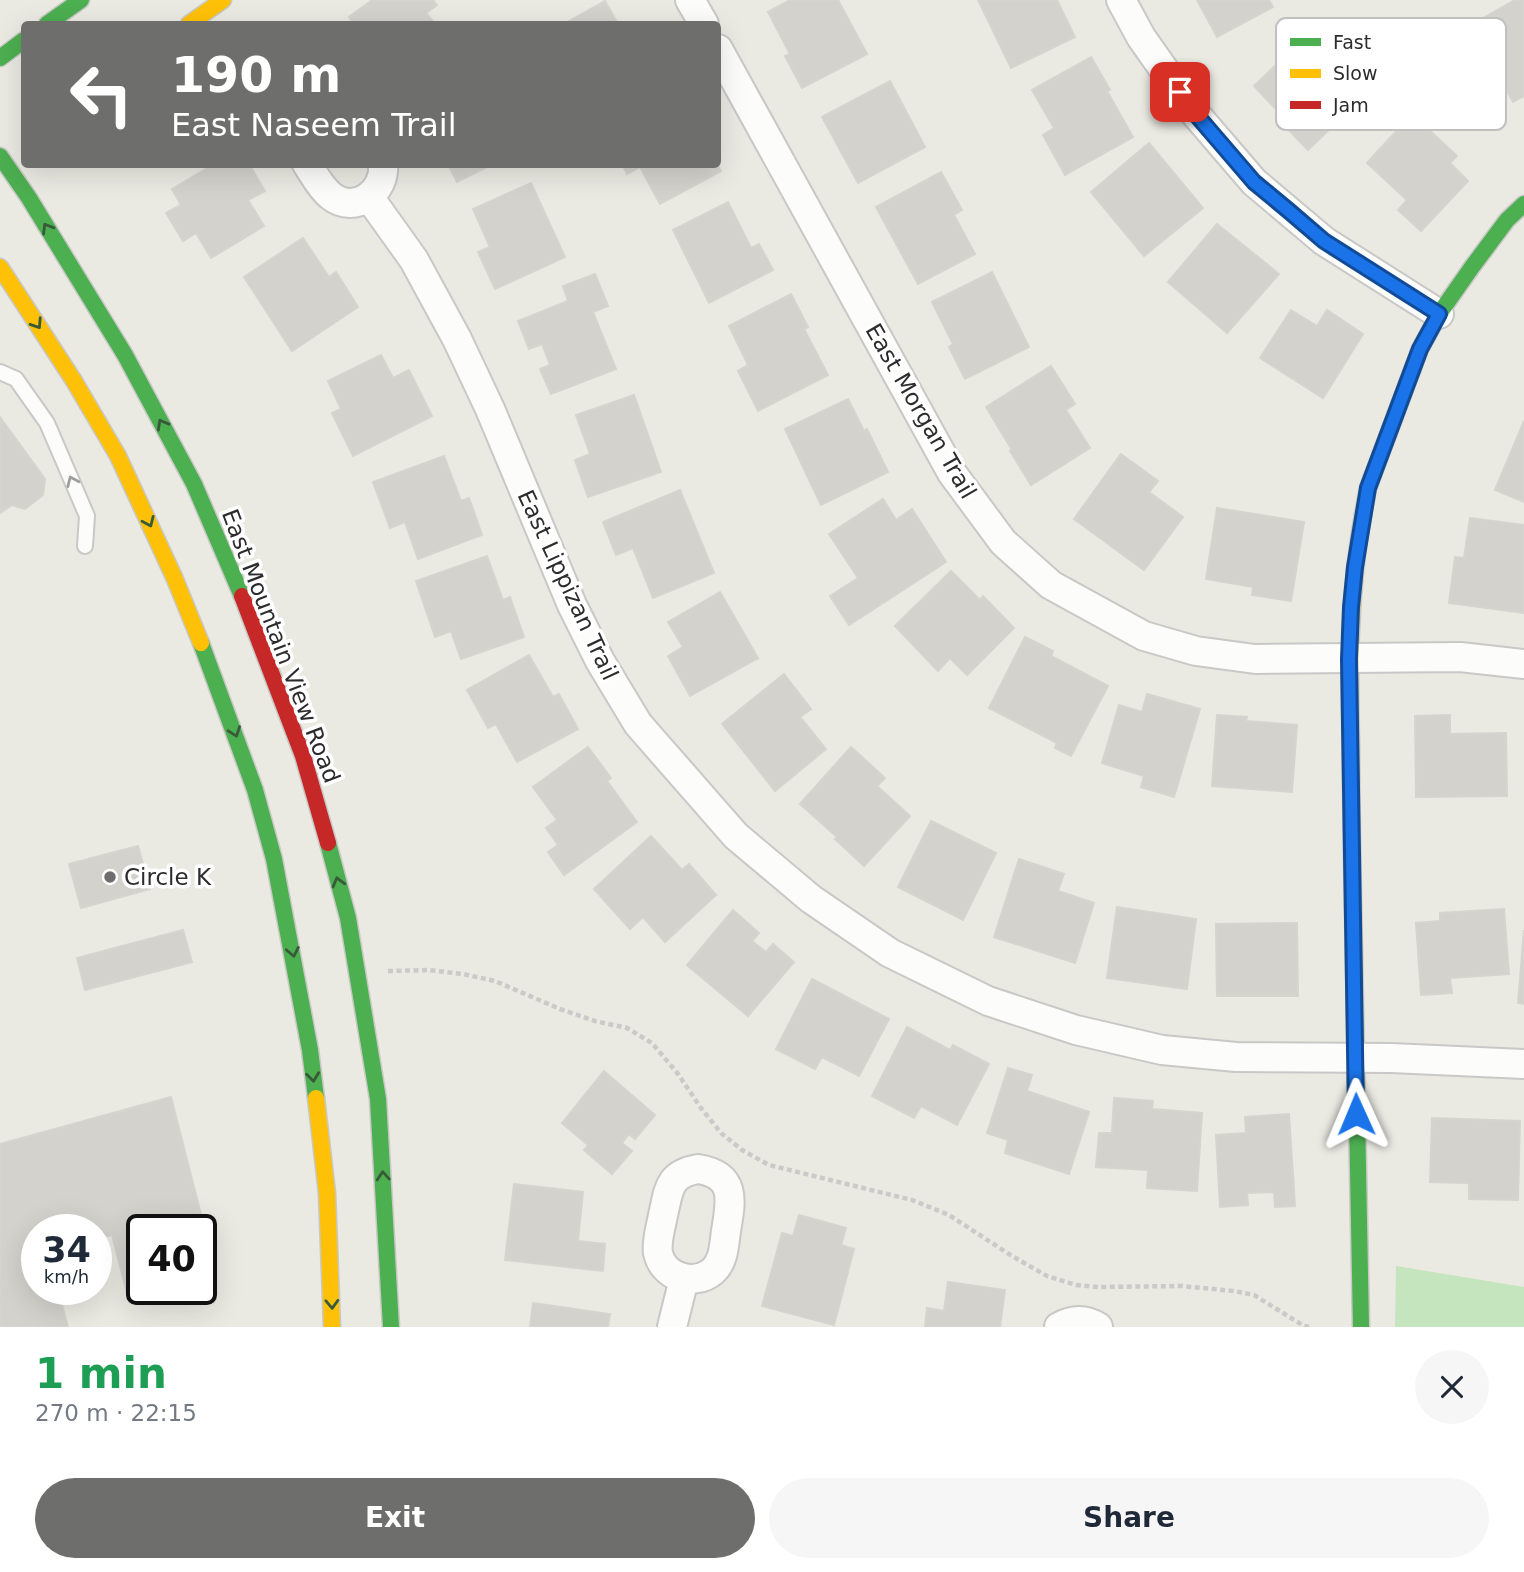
<!DOCTYPE html>
<meta charset="utf-8">
<style>
body{margin:0;font-family:"DejaVu Sans",sans-serif;background:#f6f6f7;color:#1f2937;height:100vh;display:flex;flex-direction:column;font-size:26px;white-space:nowrap}
*{box-sizing:border-box;margin:0}
p{font-size:23px;color:#747a83}
.icon{flex:none;width:38px;height:38px;fill:none;stroke:currentColor;stroke-width:2;stroke-linecap:round;stroke-linejoin:round}
.map{position:relative;height:1327px;overflow:hidden}
.drawer{display:flex;flex-direction:column;background:#fff;flex:1}
.drawer>*{flex:none}
.top-card{position:absolute;left:21px;top:21px;width:700px;height:147px;border-radius:7px;box-shadow:0 7px 28px #0002;background:#6e6e6c;color:#fff;overflow:hidden}
.speed{position:absolute;left:21px;top:1214px;display:flex;gap:14px;font-size:35px;font-weight:700;text-align:center}
.speed>*{display:grid;place-content:center;width:91px;height:91px;border-radius:50%;background:#fff;box-shadow:0 7px 28px #0002;line-height:1}
.speed small{font-size:18px;font-weight:400}
.speed .limit{border:4px solid #111;border-radius:10px;background:#fff;color:#111}
.pin{position:absolute;display:grid;place-items:center;width:60px;height:60px;color:#fff;margin:-30px;border-radius:14px;box-shadow:0 4px 10px #0006}
.me{position:absolute;width:77px;margin:-38px;rotate:359deg;stroke-linejoin:round;filter:drop-shadow(0 0 5px #0008)}
.turn{display:flex;align-items:center;gap:24px;height:147px;padding:0 35px;font-size:32px}
.turn .icon{width:91px;height:91px;stroke-width:2.5}
.turn b{display:block;font-size:49px;line-height:60px}
.round{display:grid;place-items:center;flex:none;width:74px;height:74px;border-radius:37px;background:#f6f6f7}
.head{display:flex;align-items:center;justify-content:space-between;height:119px;padding:0 35px}
h1{font-size:42px;font-weight:800;line-height:52px;color:#1e9e55}
.action{display:flex;gap:14px;margin-top:auto;padding:14px 35px}
.action a{flex:1;height:80px;border-radius:42px;background:#6e6e6c;color:#fff;font-size:28px;font-weight:800;line-height:80px;text-align:center}
.action a+a{background:#f6f6f7;color:#1f2937}
.map>svg:first-child{display:block}
.green{fill:#c4e5bd}
.building{fill:#d3d2cd;stroke:#d5d4ce;stroke-width:2}
.lines{fill:none;stroke-linecap:round;stroke-linejoin:round}
.lane-casing{stroke:#c8c8c7;stroke-width:18}
.street-casing{stroke:#c8c8c7;stroke-width:32}
.fast-casing{stroke:#c8c8c7;stroke-width:19}
.slow-casing{stroke:#c8c8c7;stroke-width:19}
.jam-casing{stroke:#c8c8c7;stroke-width:19}
.path{stroke:#cacac9;stroke-width:4.5;stroke-dasharray:5 3.5;stroke-linecap:butt}
.lane{stroke:#fcfcfb;stroke-width:14}
.street{stroke:#fcfcfb;stroke-width:28}
.fast{stroke:#4caf50;stroke-width:16}
.slow{stroke:#ffc107;stroke-width:16}
.jam{stroke:#c62828;stroke-width:16}
.oneway{stroke:#375a39}
.oneway2{stroke:#9e9e9e}
.route-casing{stroke:#114b97;stroke-width:18}
.route{stroke:#1a73e8;stroke-width:12}
.poi-dot{fill:#6e6e6c;stroke:#fff;stroke-width:2.5}
.labels{text-anchor:middle;stroke-width:7;stroke-linejoin:round;paint-order:stroke}
.street-label{font-size:23px;fill:#2c2c2c;stroke:#fff}
.poi-label{font-size:23px;fill:#2c2c2c;stroke:#fff;text-anchor:start}
.key{fill:#fff;stroke:#c0c0c0;stroke-width:2}
.key-label{font-size:19px;fill:#2c2c2c}
</style>
<div class="map">
<svg width="1524" height="1327" viewBox="0 0 1524 1327">
<rect width="100%" height="100%" fill="#eae9e2"/>
<polygon class="green" points="1396,1266 1524,1287 1524,1327 1395,1327"/>
<g class="building">
<polygon points="372,0 433,0 437,5 426,13 435,24 354,24 349,17"/>
<polygon points="790,0 838,0 867,54 802,88 785,56 790,54 768,12"/>
<polygon points="978,0 1057,0 1075,37 1011,68"/>
<polygon points="1197,0 1269,0 1273,7 1217,37"/>
<polygon points="1515,0 1524,0 1524,96 1513,102 1493,67 1481,75 1457,33"/>
<polygon points="605,1 618,24 564,24"/>
<polygon points="1302,40 1359,101 1308,150 1284,125 1288,122 1254,86"/>
<polygon points="1091,57 1110,90 1107,91 1133,137 1065,175 1043,135 1054,128 1032,90"/>
<polygon points="890,81 925,147 858,183 822,117"/>
<polygon points="1412,114 1457,156 1450,163 1468,181 1421,231 1398,210 1407,200 1367,163"/>
<polygon points="1149,143 1203,208 1144,256 1091,192"/>
<polygon points="214,164 249,164 265,191 248,200 264,226 211,258 196,233 183,241 166,213 181,205 172,189"/>
<polygon points="448,164 493,164 457,182"/>
<polygon points="622,164 717,164 721,171 660,204 640,167 627,174"/>
<polygon points="941,172 962,210 954,215 975,254 918,284 876,207"/>
<polygon points="531,183 565,257 495,289 478,252 490,247 473,209"/>
<polygon points="728,202 751,248 759,244 773,270 709,303 673,230"/>
<polygon points="1217,224 1279,274 1227,333 1168,282"/>
<polygon points="303,238 329,277 336,272 358,307 292,351 244,277"/>
<polygon points="992,272 1029,347 965,379 949,347 953,344 932,302"/>
<polygon points="595,274 608,306 593,312 616,369 551,394 540,369 550,365 542,344 529,349 518,321 568,301 563,286"/>
<polygon points="791,294 808,327 804,329 828,375 758,411 738,371 748,365 729,326"/>
<polygon points="1291,310 1317,326 1327,310 1363,334 1323,398 1260,358"/>
<polygon points="381,355 393,378 409,370 432,416 353,456 332,413 341,409 328,381"/>
<polygon points="1051,366 1075,404 1066,410 1090,448 1031,485 1010,451 1012,450 986,407"/>
<polygon points="634,395 661,472 588,497 575,460 590,454 576,415"/>
<polygon points="848,399 864,431 867,429 888,472 821,505 785,429"/>
<polygon points="0,417 45,479 43,495 25,509 12,505 0,513"/>
<polygon points="1524,421 1524,502 1495,490"/>
<polygon points="1121,454 1158,481 1149,492 1183,517 1144,570 1074,519"/>
<polygon points="444,456 461,501 469,498 482,535 418,559 405,522 390,528 373,482"/>
<polygon points="680,490 714,573 653,598 633,548 616,555 603,522"/>
<polygon points="883,499 896,520 912,509 946,562 849,625 830,596 858,578 829,534"/>
<polygon points="1217,508 1304,522 1291,601 1252,595 1253,587 1206,579"/>
<polygon points="1470,518 1524,525 1524,613 1449,603 1455,557 1464,558"/>
<polygon points="487,556 503,600 510,597 524,637 461,659 451,631 435,637 416,581"/>
<polygon points="951,571 980,600 983,596 1014,628 967,675 950,658 938,671 895,626"/>
<polygon points="720,592 758,658 690,696 668,656 683,647 668,622"/>
<polygon points="1025,637 1053,651 1051,656 1108,686 1071,756 1055,748 1057,743 989,708"/>
<polygon points="529,655 553,697 559,694 578,729 517,762 496,724 488,728 467,690"/>
<polygon points="784,674 811,709 800,717 826,749 775,791 722,724"/>
<polygon points="1147,694 1200,709 1174,797 1141,787 1144,776 1102,763 1119,705 1142,712"/>
<polygon points="1217,715 1247,717 1246,721 1297,725 1292,792 1212,786"/>
<polygon points="1450,715 1450,734 1506,733 1507,796 1416,797 1415,716"/>
<polygon points="588,747 611,778 607,781 637,822 564,875 548,852 558,845 546,828 557,820 533,787"/>
<polygon points="851,747 885,778 877,786 910,816 864,866 835,839 837,837 800,804"/>
<polygon points="931,821 996,853 963,920 898,887"/>
<polygon points="651,836 682,870 689,864 716,895 665,942 643,917 630,929 594,889"/>
<polygon points="138,846 150,889 81,908 69,864"/>
<polygon points="1019,859 1064,874 1058,891 1094,903 1075,963 994,937"/>
<polygon points="1117,907 1196,919 1187,989 1107,978"/>
<polygon points="1504,909 1509,974 1450,978 1452,993 1421,995 1416,923 1440,921 1440,913"/>
<polygon points="733,910 759,933 752,941 766,952 773,944 794,962 748,1016 687,965"/>
<polygon points="1297,923 1298,996 1217,996 1216,924"/>
<polygon points="183,930 192,962 85,990 77,958"/>
<polygon points="1524,930 1524,1004 1518,1003"/>
<polygon points="812,979 889,1019 859,1076 822,1057 815,1069 776,1049"/>
<polygon points="907,1027 950,1050 953,1045 989,1064 957,1125 921,1106 914,1118 872,1096"/>
<polygon points="1008,1068 1032,1075 1027,1091 1089,1112 1069,1174 1005,1153 1008,1140 987,1133"/>
<polygon points="604,1071 655,1115 635,1139 629,1134 622,1143 632,1151 612,1174 584,1150 588,1145 562,1123"/>
<polygon points="171,1097 215,1269 201,1273 201,1230 142,1230 142,1289 127,1293 112,1235 96,1239 96,1230 37,1230 37,1290 58,1290 68,1327 0,1327 0,1144"/>
<polygon points="1114,1098 1153,1101 1152,1109 1202,1113 1197,1191 1147,1188 1148,1170 1096,1167 1099,1133 1112,1133"/>
<polygon points="1289,1114 1295,1206 1275,1207 1274,1192 1247,1193 1248,1205 1220,1207 1216,1135 1246,1133 1245,1117"/>
<polygon points="1432,1118 1520,1121 1518,1200 1469,1199 1469,1183 1430,1182"/>
<polygon points="514,1184 583,1192 578,1241 605,1244 603,1271 505,1260"/>
<polygon points="799,1215 846,1228 841,1245 854,1249 834,1325 762,1306 782,1233 793,1236"/>
<polygon points="948,1282 1005,1290 1000,1327 925,1327 927,1308 944,1311"/>
<polygon points="533,1303 610,1314 608,1327 530,1327"/>
</g>
<g class="lines">
<g class="lane-casing">
<polyline id="lane" points="0,372 16,379 47,423 87,516 85,546"/>
</g>
<g class="street-casing">
<g id="street">
<polyline points="690,0 704,24"/>
<polyline points="1121,0 1141,37 1193,111 1254,182 1324,241 1439,314"/>
<polyline points="718,49 952,473 1003,542 1051,585 1144,636 1196,651 1255,659 1460,657 1524,664"/>
<path d="M307 164C314 175 321 188 331 196 355 215 386 192 383 164"/>
<polyline points="369,197 414,260 457,339 490,409 572,605 600,661 638,724 736,836 811,899 890,953 988,1001 1076,1030 1162,1050 1236,1057 1391,1058 1524,1064"/>
<path d="M698 1169C737 1175 731 1201 726 1231 724 1245 724 1261 713 1271 694 1287 663 1277 658 1253 656 1241 661 1227 663 1215 669 1190 668 1174 698 1169Z"/>
<polyline points="672,1327 684,1279"/>
<path d="M1059 1327C1073 1319 1085 1319 1098 1327"/>
</g>
</g>
<g class="fast-casing">
<g id="fast">
<polyline points="47,24 81,0"/>
<polyline points="0,58 24,40"/>
<polyline points="0,156 29,198 125,355 194,484 242,596"/>
<polyline points="1363,515 1368,488 1420,349 1439,314 1472,267 1507,220 1524,204"/>
<polyline points="201,643 255,790 274,859 310,1050 316,1098"/>
<polyline points="328,843 348,918 378,1099 391,1327"/>
<polyline points="1353,905 1361,1327"/>
</g>
</g>
<g class="slow-casing">
<g id="slow">
<polyline points="189,24 223,0"/>
<polyline points="0,267 74,381 118,456 174,577 201,643"/>
<path d="M1353 905C1352 851 1351 798 1351 744 1349 667 1349 591 1363 515"/>
<polyline points="316,1098 327,1193 332,1327"/>
</g>
</g>
<g class="jam-casing">
<polyline id="jam" points="242,596 303,756 328,843"/>
</g>
<polyline class="path" points="388,971 429,970 463,974 495,981 560,1009 595,1021 627,1028 652,1043 678,1074 701,1108 721,1133 742,1150 769,1165 912,1200 949,1215 1012,1256 1047,1276 1076,1285 1098,1287 1182,1286 1234,1291 1254,1295 1304,1326 1309,1327"/>
<use href="#lane" class="lane"/>
<use href="#street" class="street"/>
<use href="#fast" class="fast"/>
<use href="#slow" class="slow"/>
<use href="#jam" class="jam"/>
</g>
<defs><path id="oneway-chevron" d="M-2-3.5L2.5 0L-2 3.5" fill="none" stroke-width="1.6" stroke-linecap="round" stroke-linejoin="round" transform="scale(1.75)"/></defs>
<g class="oneway">
<use href="#oneway-chevron" transform="translate(47 228) rotate(-121)"/>
<use href="#oneway-chevron" transform="translate(37 324) rotate(57)"/>
<use href="#oneway-chevron" transform="translate(162 424) rotate(-119)"/>
<use href="#oneway-chevron" transform="translate(149 522) rotate(66)"/>
<use href="#oneway-chevron" transform="translate(235 732) rotate(70)"/>
<use href="#oneway-chevron" transform="translate(338 882) rotate(-105)"/>
<use href="#oneway-chevron" transform="translate(293 952) rotate(79)"/>
<use href="#oneway-chevron" transform="translate(313 1077) rotate(83)"/>
<use href="#oneway-chevron" transform="translate(383 1176) rotate(-94)"/>
<use href="#oneway-chevron" transform="translate(332 1304) rotate(88)"/>
</g>
<use class="oneway2" href="#oneway-chevron" transform="translate(72 481) rotate(-114)"/>
<g class="lines">
<g class="route-casing">
<polyline id="route" points="1180,92 1193,111 1254,182 1289,211 1324,241 1439,314 1420,349 1368,488 1355,567 1351,607 1349,659 1356,1114"/>
</g>
<use href="#route" class="route"/>
</g>
<circle class="poi-dot" cx="110" cy="877" r="7"/>
<g class="labels">
<g class="street-label">
<text transform="translate(921 411) rotate(60)" y="8">East Morgan Trail</text>
<text transform="translate(568 585) rotate(65)" y="8">East Lippizan Trail</text>
<text transform="translate(281 646) rotate(69)" y="8">East Mountain View Road</text>
</g>
<g class="poi-label">
<text x="124" y="885">Circle K</text>
</g>
</g>
<rect x="1276" y="18" width="230" height="112" rx="10" class="key"/>
<rect x="1290" y="38" width="31" height="8" fill="#4caf50"/>
<rect x="1290" y="69" width="31" height="9" fill="#ffc107"/>
<rect x="1290" y="101" width="31" height="8" fill="#c62828"/>
<g class="key-label">
<text x="1333" y="49">Fast</text>
<text x="1333" y="80">Slow</text>
<text x="1333" y="112">Jam</text>
</g>
</svg>
<div class="speed"><div>34<small>km/h</small></div><div class="limit">40</div></div>
<div class="pin" style="left:1180px;top:92px;background:#d93025"><svg class="icon" aria-label="arrive" viewBox="0 0 24 24"><path d="M6 21V4h12l-3 4 3 4H6"/></svg></div>
<svg class="me" style="left:1356px;top:1114px" viewBox="-20 -20 40 40"><path d="M0-17L14 15 0 8-14 15z" fill="#1a73e8" stroke="#fff" stroke-width="4"/></svg>
<div class="top-card">
<div class="turn"><svg class="icon" aria-label="left" viewBox="0 0 24 24"><path d="M17 20v-9H6M10 6l-5 5 5 5"/></svg><div><b>190 m</b>East Naseem Trail</div></div>
</div>
</div>
<section class="drawer">
<div class="head"><div><h1>1 min</h1><p>270 m · 22:15</p></div><a class="round"><svg class="icon" aria-label="close" viewBox="0 0 24 24"><path d="M6 6l12 12M18 6L6 18"/></svg></a></div>
<div class="action"><a>Exit</a><a>Share</a></div>
</section>
